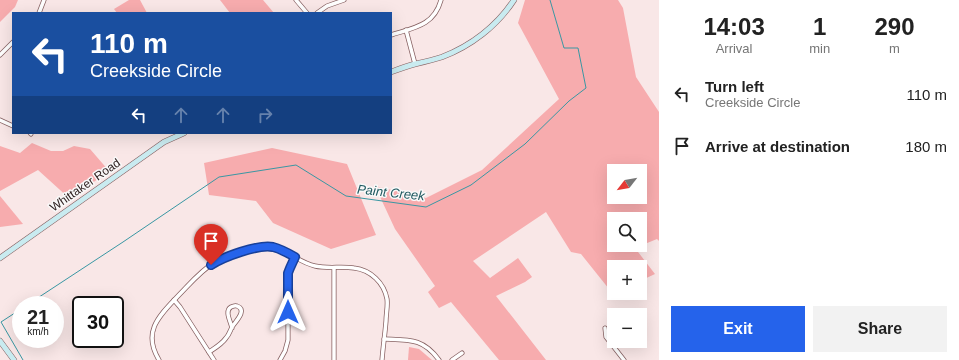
<!DOCTYPE html>
<meta charset="utf-8">
<style>
body{margin:0;font-family:Helvetica,sans-serif;background:#f2f2f2;color:#222;height:100vh;display:flex;flex-direction:column;font-size:15px;white-space:nowrap}
*{box-sizing:border-box;margin:0}
p{font-size:13px;color:#767676}
.icon{flex:none;width:22px;height:22px;fill:none;stroke:currentColor;stroke-width:2;stroke-linecap:round;stroke-linejoin:round}
.map{position:relative;flex:1;overflow:hidden}
.drawer{display:flex;flex-direction:column;background:#fff;width:300px}
.drawer>*{flex:none}
.hud{position:absolute;left:12px;top:12px;width:380px;height:122px;border-radius:0px;box-shadow:0 4px 16px #0002;background:#1a4fa0;color:#fff;overflow:hidden}
.needle{width:26px;rotate:239deg}
.tools{position:absolute;left:607px;top:164px;display:grid;gap:8px}
.tools a{display:grid;place-items:center;width:40px;height:40px;border-radius:0px;background:#fff;box-shadow:0 4px 16px #0002;font-size:20px}
.speed{position:absolute;left:12px;top:296px;display:flex;gap:8px;font-size:20px;font-weight:700;text-align:center}
.speed>*{display:grid;place-content:center;width:52px;height:52px;border-radius:50%;background:#fff;box-shadow:0 4px 16px #0002;line-height:1}
.speed small{font-size:10px;font-weight:400}
.speed .limit{border:2px solid #111;border-radius:6px;background:#fff;color:#111}
.pin{position:absolute;display:grid;place-items:center;width:34px;height:34px;color:#fff;margin:-41px -17px;border-radius:50% 50% 50% 0;rotate:-45deg;box-shadow:0 0 4px #0007}
.pin .icon{rotate:45deg}
.me{position:absolute;width:44px;margin:-22px;rotate:0deg;stroke-linejoin:round;filter:drop-shadow(0 0 3px #0008)}
.turn{display:flex;align-items:center;gap:14px;height:84px;padding:0 12px;font-size:18px}
.turn .icon{width:52px;height:52px;stroke-width:2.5}
.turn b{display:block;font-size:28px;line-height:34px}
.lanes{display:flex;align-items:center;height:38px;padding:0 12px;background:#0003;justify-content:center;gap:20px;direction:ltr}
.lanes .off{opacity:.35}
.eta{display:flex;justify-content:space-evenly;align-items:center;height:68px;text-align:center}
.eta b{font-size:24px;font-weight:700;line-height:28px}
.primary-button{display:flex;gap:8px;margin-top:auto;padding:8px 12px}
.primary-button a{flex:1;height:46px;border-radius:0px;background:#2563eb;color:#fff;font-size:16px;font-weight:700;line-height:46px;text-align:center}
.primary-button a+a{background:#f2f2f2;color:#222}
ul{padding:0;list-style:none}
li{display:flex;align-items:center;gap:12px;height:52px;padding:0 12px}
li div{flex:1}
li b{display:block;font-size:15px}
li em{font-style:normal}
main{display:flex;flex:1;min-height:0}
.map>svg:first-child{display:block}
.green{fill:#f7acae;fill-rule:evenodd}
.lines{fill:none;stroke-linecap:round;stroke-linejoin:round}
.stream{stroke:#3997a3;stroke-width:1}
.minor-casing{stroke:#866061;stroke-width:5}
.secondary-casing{stroke:#866061;stroke-width:6}
.minor{stroke:#fff;stroke-width:3.5}
.secondary{stroke:#c9ebf0;stroke-width:5}
.route-casing{stroke:#184099;stroke-width:10}
.route{stroke:#2563eb;stroke-width:7}
.labels{text-anchor:middle;stroke-width:3;stroke-linejoin:round;paint-order:stroke}
.street-label{font-size:12px;fill:#2c1d1d;stroke:#f9f9f9}
.water-label{font-size:13px;font-style:italic;fill:#215a61;stroke:#f9f9f9}
</style>
<main>
<div class="map">
<svg width="659" height="360" viewBox="0 0 659 360">
<rect width="100%" height="100%" fill="#f9e7e7"/>
<g class="green">
<polygon points="0,0 18,0 15,7 0,22"/>
<polygon points="129,0 140,0 147,13 117,13 114,9"/>
<polygon points="220,0 263,0 274,13 230,13"/>
<path d="M525 0H618L623 8 636 77 659 112V241L657 239 635 248 655 274 640 281V267H614V293L613 294 581 254 571 252 546 212 473 261 490 278 518 258 532 277 525 282 496 296 546 360H499L451 302 439 308 428 292 435 286 395 229 375 186 426 198 482 170 559 99 518 23ZM614 171H640V197H614ZM614 219H640V245H614Z"/>
<polygon points="32,143 51,151 63,151 74,146 90,149 109,171 70,199 38,170 0,191 0,146 20,153"/>
<polygon points="272,148 347,164 376,235 331,249 273,223 256,201 209,195 204,163"/>
<polygon points="0,196 23,224 0,227"/>
<polygon points="409,347 419,349 432,360 408,360"/>
</g>
<g class="lines">
<g class="stream">
<polyline points="27,305 123,242 219,177 296,165 346,196 426,207 471,185 525,144 569,101 586,88 578,48 564,48 550,0"/>
<polyline points="21,309 1,322 23,360"/>
</g>
<g class="minor-casing">
<g id="minor">
<polyline points="296,0 307,13"/>
<polyline points="39,13 44,0"/>
<polyline points="317,13 327,6 344,0"/>
<polyline points="406,30 415,64"/>
<path d="M391 35C413 28 434 26 441 0"/>
<polyline points="0,55 13,42"/>
<polyline points="0,120 13,126"/>
<polyline points="30,133 31,134"/>
<polyline points="174,300 180,307 214,360"/>
<polyline points="605,328 606,337 624,360"/>
<path d="M384 339C409 340 423 338 439 360"/>
<path d="M209 352C215 348 222 344 226 338 229 335 230 331 232 327 235 322 248 310 237 306 235 305 233 306 231 307 224 311 231 322 232 328"/>
<path d="M159 360C142 332 159 316 177 297 189 285 200 271 215 262 224 257 234 255 244 252 250 250 258 247 264 247 284 246 297 262 315 266 328 269 341 266 354 268 371 270 384 283 387 299 388 306 386 314 386 321 385 334 383 347 382 360"/>
<polyline points="280,360 285,351 288,340 288,277 290,268 295,257"/>
<polyline points="334,360 334,268"/>
<polyline points="452,360 462,353"/>
</g>
</g>
<g class="secondary-casing">
<g id="secondary">
<path d="M391 72C399 69 407 66 415 64 424 62 433 60 442 57 471 46 497 26 514 0"/>
<polyline points="0,258 164,142 184,133"/>
<polyline points="0,341 14,360"/>
</g>
</g>
<use href="#minor" class="minor"/>
<use href="#secondary" class="secondary"/>
</g>
<g class="lines">
<g class="route-casing">
<path id="route" d="M211 265C223 257 258 244 273 247 281 249 288 253 295 257L290 268 288 273V312"/>
</g>
<use href="#route" class="route"/>
</g>
<g class="labels">
<g class="street-label">
<text transform="translate(85 185) rotate(-35)" y="4">Whittaker Road</text>
</g>
<g class="water-label">
<text transform="translate(391 192) rotate(6)" y="5">Paint Creek</text>
</g>
</g>
</svg>
<div class="tools">
<a><svg class="needle" viewBox="-14 -14 28 28"><path d="M0-13l5 13h-10z" fill="#e53935"/><path d="M0 13l5-13h-10z" fill="#767676"/></svg></a>
<a><svg class="icon" aria-label="search" viewBox="0 0 24 24"><circle cx="10" cy="10" r="6"/><path d="M15 15l6 6"/></svg></a>
<a>+</a>
<a>−</a>
</div>
<div class="speed"><div>21<small>km/h</small></div><div class="limit">30</div></div>
<div class="pin" style="left:211px;top:265px;background:#d93025"><svg class="icon" aria-label="arrive" viewBox="0 0 24 24"><path d="M6 21V4h12l-3 4 3 4H6"/></svg></div>
<svg class="me" style="left:288px;top:312px" viewBox="-20 -20 40 40"><path d="M0-17L14 15 0 8-14 15z" fill="#2563eb" stroke="#fff" stroke-width="4"/></svg>
<div class="hud">
<div class="turn"><svg class="icon" aria-label="left" viewBox="0 0 24 24"><path d="M17 20v-9H6M10 6l-5 5 5 5"/></svg><div><b>110 m</b>Creekside Circle</div></div>
<div class="lanes"><svg class="icon" aria-label="left" viewBox="0 0 24 24"><path d="M17 20v-9H6M10 6l-5 5 5 5"/></svg><svg class="icon off" aria-label="ahead" viewBox="0 0 24 24"><path d="M12 20V5M6 11l6-6 6 6"/></svg><svg class="icon off" aria-label="ahead" viewBox="0 0 24 24"><path d="M12 20V5M6 11l6-6 6 6"/></svg><svg class="icon off" aria-label="right" viewBox="0 0 24 24"><path d="M7 20v-9h11M14 6l5 5-5 5"/></svg></div>
</div>
</div>
<section class="drawer">
<div class="eta">
<div><b>14:03</b><p>Arrival</p></div>
<div><b>1</b><p>min</p></div>
<div><b>290</b><p>m</p></div>
</div>
<ul>
<li><svg class="icon" aria-label="left" viewBox="0 0 24 24"><path d="M17 20v-9H6M10 6l-5 5 5 5"/></svg><div><b>Turn left</b><p>Creekside Circle</p></div><em>110 m</em></li>
<li><svg class="icon" aria-label="arrive" viewBox="0 0 24 24"><path d="M6 21V4h12l-3 4 3 4H6"/></svg><div><b>Arrive at destination</b></div><em>180 m</em></li>
</ul>
<div class="primary-button"><a>Exit</a><a>Share</a></div>
</section>
</main>
